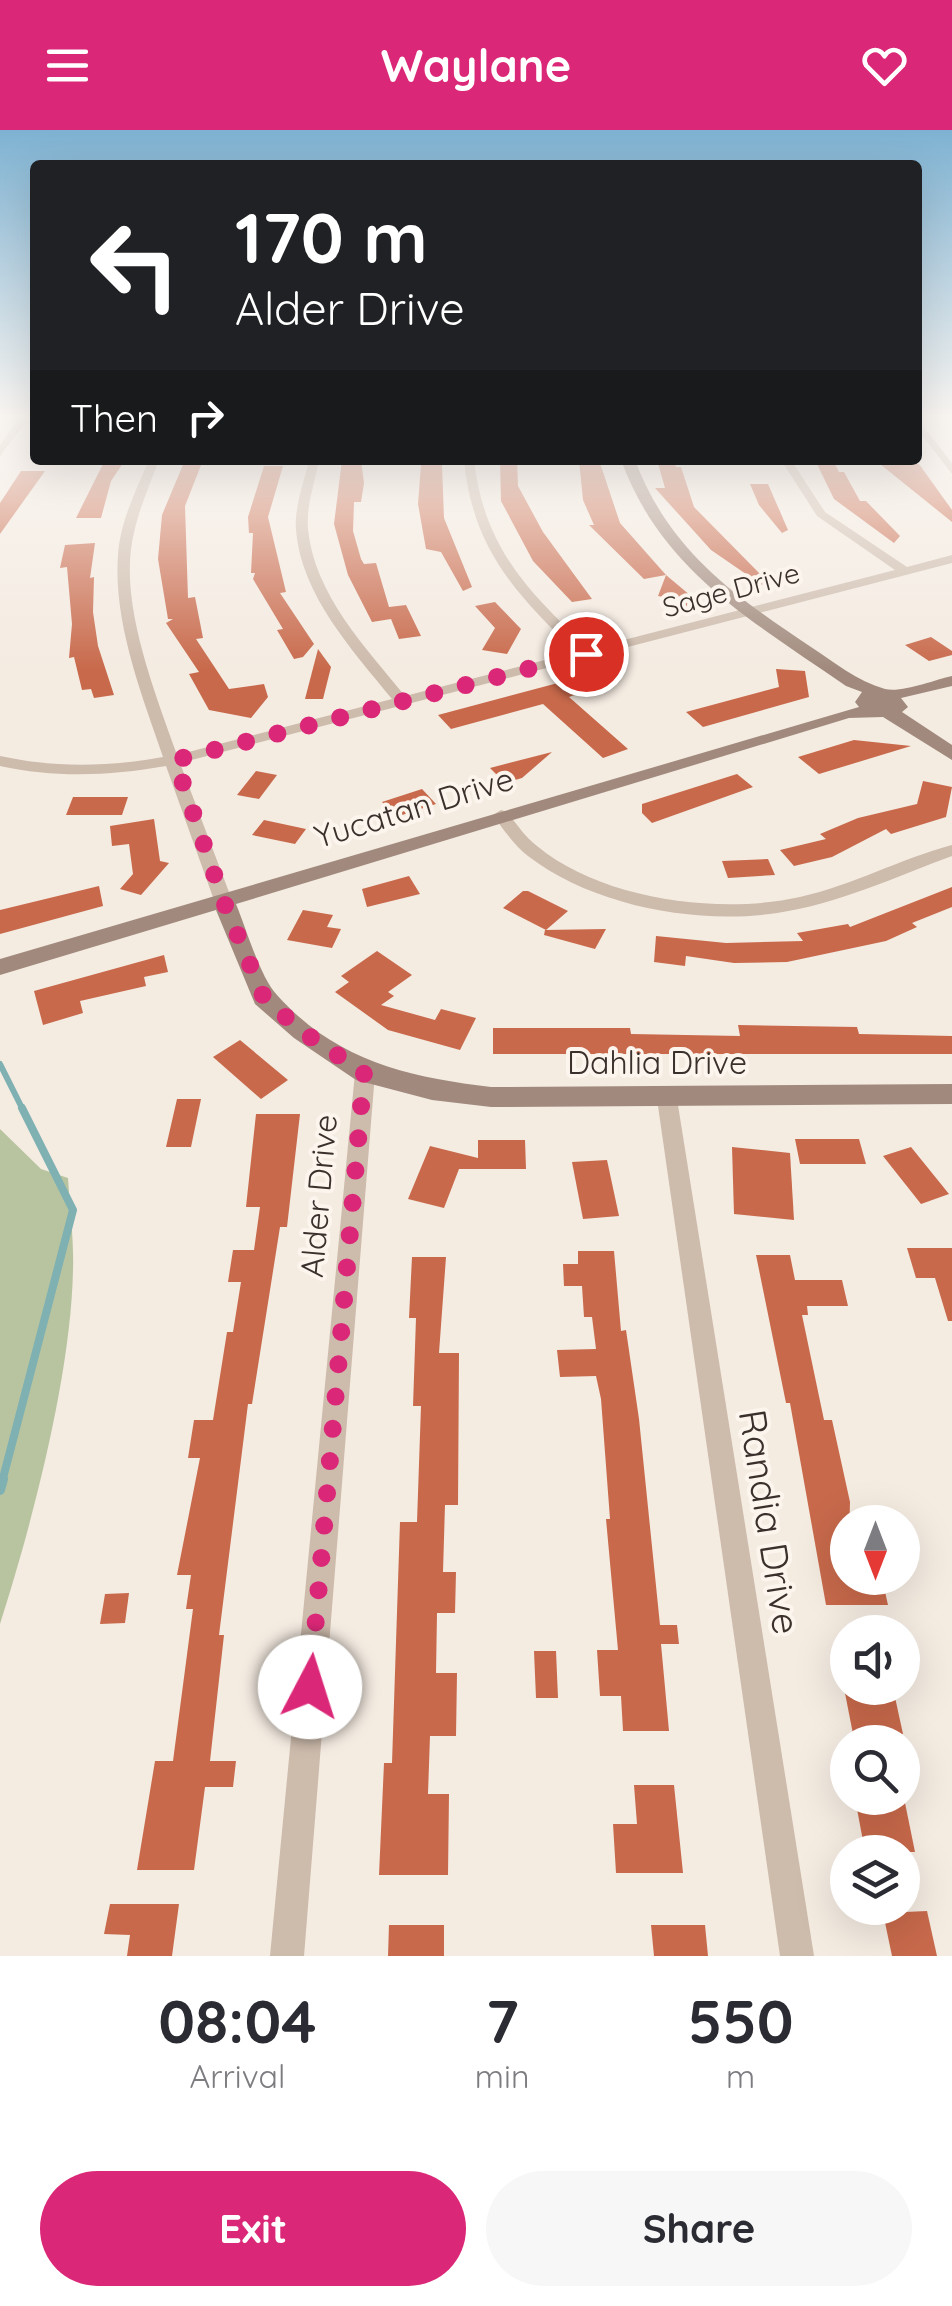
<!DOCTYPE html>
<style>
body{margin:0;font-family:Quicksand,sans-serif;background:#f7f7f7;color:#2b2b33;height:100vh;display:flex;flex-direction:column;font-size:38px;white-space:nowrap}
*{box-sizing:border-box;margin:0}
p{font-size:32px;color:#7c7c81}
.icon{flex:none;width:55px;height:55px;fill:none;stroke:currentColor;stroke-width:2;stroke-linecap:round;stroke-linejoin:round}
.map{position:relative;height:1826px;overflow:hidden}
.sheet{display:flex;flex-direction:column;background:#fff;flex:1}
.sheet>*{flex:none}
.hud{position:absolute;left:30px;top:30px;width:892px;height:305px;border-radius:10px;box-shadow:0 10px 40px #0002;background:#202124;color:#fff;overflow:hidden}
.needle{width:65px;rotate:180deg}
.buttons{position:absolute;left:830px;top:1375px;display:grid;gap:20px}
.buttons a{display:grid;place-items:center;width:90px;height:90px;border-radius:50%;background:#fff;box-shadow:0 10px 40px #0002;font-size:50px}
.pin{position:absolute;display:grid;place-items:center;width:85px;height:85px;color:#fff;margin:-42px;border:5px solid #fff;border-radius:50%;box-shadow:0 2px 10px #0007}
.me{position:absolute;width:110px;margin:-55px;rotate:5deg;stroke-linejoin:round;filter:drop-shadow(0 0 8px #0008)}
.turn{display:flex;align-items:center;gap:35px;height:210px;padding:0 40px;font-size:45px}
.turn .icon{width:130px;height:130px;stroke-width:2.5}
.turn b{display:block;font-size:70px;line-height:85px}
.then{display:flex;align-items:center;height:95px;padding:0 40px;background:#0003;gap:20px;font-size:38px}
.eta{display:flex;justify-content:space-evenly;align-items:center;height:170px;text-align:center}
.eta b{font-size:60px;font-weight:800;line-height:70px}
.button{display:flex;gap:20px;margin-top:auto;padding:20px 40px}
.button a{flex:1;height:115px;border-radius:60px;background:#db2777;color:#fff;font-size:40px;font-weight:800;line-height:115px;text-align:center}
.button a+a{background:#f7f7f7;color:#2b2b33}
header{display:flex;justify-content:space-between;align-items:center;height:130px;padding:0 40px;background:#db2777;color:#fff;font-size:45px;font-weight:800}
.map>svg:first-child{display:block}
.green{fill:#b8c4a0}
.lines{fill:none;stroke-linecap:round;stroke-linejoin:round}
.stream-far2{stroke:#7fb0b2;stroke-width:6}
.stream-far1{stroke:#7fb0b2;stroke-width:8}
.stream{stroke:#7fb0b2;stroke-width:10}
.building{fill:#c8694b}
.street{fill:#cdbbac;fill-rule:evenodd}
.secondary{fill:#a18a7d;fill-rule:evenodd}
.route{stroke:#db2777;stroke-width:18;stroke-dasharray:0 32.4}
.labels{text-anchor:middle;stroke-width:8;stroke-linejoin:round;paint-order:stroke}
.far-street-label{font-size:28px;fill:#3b302b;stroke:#fbf5ee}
.street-label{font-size:32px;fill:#3b302b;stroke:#fbf5ee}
.near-street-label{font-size:38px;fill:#3b302b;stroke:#fbf5ee}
</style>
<header><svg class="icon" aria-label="menu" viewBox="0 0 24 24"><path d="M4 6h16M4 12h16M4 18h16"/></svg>Waylane<svg class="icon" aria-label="heart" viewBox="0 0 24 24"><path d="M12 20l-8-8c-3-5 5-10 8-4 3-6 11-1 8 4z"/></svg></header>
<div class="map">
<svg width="952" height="1826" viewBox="0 0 952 1826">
<rect width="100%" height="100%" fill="#f4ebe1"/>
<path class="green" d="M0 999 41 1039 68 1048C70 1079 74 1110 73 1140 71 1245 32 1394 0 1494Z"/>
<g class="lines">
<polyline class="stream-far2" points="0,934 23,980"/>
<polyline class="stream-far1" points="2,1352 73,1080 22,978"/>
<polyline class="stream" points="0,1360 3,1349"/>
</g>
<g class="building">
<polygon points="105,330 125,330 111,351 101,388 76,388"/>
<polygon points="185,330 203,330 185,376 188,468 195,467 203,508 196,509 229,559 264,554 268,567 251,588 209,580 189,544 199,542 166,493 173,489 168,489 158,429 162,385"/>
<polygon points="342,330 361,330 364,353 361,372 354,372 353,401 361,429 364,434 376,433 389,477 406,475 421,506 399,509 391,489 372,492 348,445 334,394"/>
<polygon points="500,330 517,330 518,356 543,402 592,469 572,472 533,431 501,371"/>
<polygon points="579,330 599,330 620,393 666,445 644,449 589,395 594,395 583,370"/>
<polygon points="657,330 674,330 676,337 681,337 694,377 766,450 762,455 711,420 655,358 665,358"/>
<polygon points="815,330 833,330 839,342 844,342 860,371 866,371 900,406 894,413 834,369"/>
<polygon points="880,334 919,334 952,380 952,392"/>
<polygon points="421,335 442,335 444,388 472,457 463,461 441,422 426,419 418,374"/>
<polygon points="264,336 283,336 268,387 286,462 280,463 314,514 303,527 294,529 277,500 283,499 253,449 255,443 251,443 253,403 249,403 248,387"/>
<polygon points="21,341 45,341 0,404 0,373"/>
<polygon points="750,354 768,354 788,400 782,403 759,375"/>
<polygon points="95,413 90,448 94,447 93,482 98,516 114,565 94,568 91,559 82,560 74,527 69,528 72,494 67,437 60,438 65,415"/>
<polygon points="666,445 697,471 688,470 685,483 665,480 669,468 658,466"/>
<polygon points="495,472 521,499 507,524 482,520 495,498 475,476"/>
<polygon points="931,507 952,521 952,525 929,531 905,515"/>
<polygon points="318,519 331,537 323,569 305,569"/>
<polygon points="776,539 805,541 809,567 703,597 686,582 779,557"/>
<polygon points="573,549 577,564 569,567 628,619 603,628 543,574 451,599 438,585"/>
<polygon points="854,610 911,616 819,644 798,627"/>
<polygon points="552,622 522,648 505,653 490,638"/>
<polygon points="256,641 277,645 259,669 237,665"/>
<polygon points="737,644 753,657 652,693 642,683 642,674"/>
<polygon points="923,651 952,657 946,687 891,704 886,699 832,727 794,736 780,720 826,709 820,704 858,688 917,674"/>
<polygon points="422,659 436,674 396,687 382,672"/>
<polygon points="73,667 128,667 122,685 66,685"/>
<polygon points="154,689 160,731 169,733 141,765 120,759 133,744 129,714 112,716 110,696"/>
<polygon points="264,690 306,699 295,714 252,705"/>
<polygon points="768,729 775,745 728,748 722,731"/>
<polygon points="409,746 420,764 367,777 362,759"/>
<polygon points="99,756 103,776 0,804 0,780"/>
<polygon points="952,757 952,777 912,793 917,797 886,811 787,832 734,833 686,826 685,836 654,832 656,806 726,813 803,811 797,803 848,794 850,797"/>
<polygon points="523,761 528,761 568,781 546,800 503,778"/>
<polygon points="303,780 333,785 327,797 341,799 332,818 287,810"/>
<polygon points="606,799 595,819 544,805 545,800"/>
<polygon points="377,821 412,845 388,862 394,866 381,875 435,890 441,879 476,888 460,920 388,900 335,862 349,852 341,846"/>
<polygon points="164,825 168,842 144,847 146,856 80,871 83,883 43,895 34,861"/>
<polygon points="738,895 857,897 859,904 952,906 952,924 493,924 493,898 630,898 631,904 740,906"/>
<polygon points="240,910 288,950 261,969 213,927"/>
<polygon points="177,969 201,969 191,1017 166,1017"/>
<polygon points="256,984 300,984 287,1097 280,1097 252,1274 248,1274 219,1505 224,1505 210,1631 236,1631 233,1657 205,1657 194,1740 137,1740 155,1631 173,1631 193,1479 186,1479 191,1445 177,1445 200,1328 188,1328 194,1290 213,1290 227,1202 233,1202 241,1152 228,1152 233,1120 254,1120 260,1077 246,1077"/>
<polygon points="795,1009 859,1009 866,1034 800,1034"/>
<polygon points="478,1010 525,1010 526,1039 459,1039 444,1078 408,1069 430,1016 478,1028"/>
<polygon points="732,1017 790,1023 794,1090 734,1084"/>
<polygon points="911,1017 949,1064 921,1074 883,1026"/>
<polygon points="607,1030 619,1086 583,1089 572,1032"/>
<polygon points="907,1118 952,1118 952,1191 948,1191 935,1148 916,1148"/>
<polygon points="578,1121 614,1121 621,1201 626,1200 639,1289 660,1495 677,1495 679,1514 661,1514 669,1601 623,1601 621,1566 600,1566 597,1520 618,1520 606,1389 610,1389 601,1269 596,1246 560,1247 557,1220 596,1219 592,1187 584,1187 582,1156 564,1156 563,1134 578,1134"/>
<polygon points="756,1125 790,1125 795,1150 842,1150 848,1176 807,1176 808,1185 802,1185 824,1290 832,1290 850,1372 848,1448 882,1448 888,1475 826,1475 790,1273 786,1273"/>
<polygon points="412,1127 446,1127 439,1223 459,1223 458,1375 445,1375 443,1442 456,1442 455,1483 437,1483 436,1543 457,1543 456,1606 430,1606 428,1664 449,1664 448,1745 379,1745 384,1633 392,1633 400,1392 417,1392 421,1276 413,1276 416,1188 409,1188"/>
<polygon points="129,1463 125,1493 100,1494 105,1464"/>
<polygon points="534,1521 556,1521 558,1568 536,1568"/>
<polygon points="844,1558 893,1558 903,1604 853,1604"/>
<polygon points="634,1655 674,1655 683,1743 616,1743 613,1694 637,1694"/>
<polygon points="855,1668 904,1668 915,1722 865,1722"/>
<polygon points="110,1774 179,1774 172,1826 127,1826 130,1805 104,1804"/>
<polygon points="927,1781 937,1826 892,1826 883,1783"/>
<polygon points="389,1795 444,1795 444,1826 388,1826"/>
<polygon points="651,1795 705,1795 708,1826 654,1826"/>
</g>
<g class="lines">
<g class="street">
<polygon points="21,285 31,285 0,326 0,315"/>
<polygon points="918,290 952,333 952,344 918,300"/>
<path d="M149 330H159C148 359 135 388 131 419 123 483 156 565 177 625L392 569C353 521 301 465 296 400 294 377 304 353 309 330H319C315 352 306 376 308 399 314 464 366 518 405 566L576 522C515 464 472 417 464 330H474C484 417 527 461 589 519L895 440 817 386 781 330H791L825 382 907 437 952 425V433L180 633 232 770 223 776 214 770 166 636C109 646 56 648 0 636V626C55 638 107 637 163 627 142 565 113 493 118 425 120 392 136 360 149 330Z"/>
<path d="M501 680 507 682C516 693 525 707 537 716 602 770 720 785 800 767 853 755 900 729 952 715V726C895 747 838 774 777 783 696 795 593 776 528 726 514 715 503 699 493 685Z"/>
<polygon points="365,935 372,938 375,943 304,1826 270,1826 355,943 358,938"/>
<polygon points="667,961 674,963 677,969 814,1826 780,1826 657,969 660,963"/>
</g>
<path class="secondary" d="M621 330H635C669 420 733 465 811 517 834 532 857 551 885 559 902 563 934 550 952 546V556L901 568 908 577 902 582 952 615V630L883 587 849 588 236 774C246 798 260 847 277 865 336 931 408 947 491 957L952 954V974L491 977 432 970 356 950 294 908 255 874 216 780 0 845V829L859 577 855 572 862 562 846 556C753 491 662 442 621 330Z"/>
</g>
<linearGradient id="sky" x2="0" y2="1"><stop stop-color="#7eb2d2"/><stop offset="0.53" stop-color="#faf6f2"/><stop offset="1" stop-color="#faf6f2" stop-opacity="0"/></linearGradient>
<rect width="952" height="540" fill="url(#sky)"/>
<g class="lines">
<polyline class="route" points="310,1557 364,943 303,902 264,868 223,770 175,630 586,524"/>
</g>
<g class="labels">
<g class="far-street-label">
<text transform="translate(731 460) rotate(-15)" y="10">Sage Drive</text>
</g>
<g class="street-label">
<text transform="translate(414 678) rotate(-17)" y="11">Yucatan Drive</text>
<text x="657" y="944">Dahlia Drive</text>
<text transform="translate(319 1066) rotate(-85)" y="11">Alder Drive</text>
</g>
<g class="near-street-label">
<text transform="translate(769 1392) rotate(81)" y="13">Randia Drive</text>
</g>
</g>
</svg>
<div class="buttons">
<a><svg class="needle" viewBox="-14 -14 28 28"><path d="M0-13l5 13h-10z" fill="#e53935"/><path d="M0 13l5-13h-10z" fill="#7c7c81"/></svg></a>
<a><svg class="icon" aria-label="sound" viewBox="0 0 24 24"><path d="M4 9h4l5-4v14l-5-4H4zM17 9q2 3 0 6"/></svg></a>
<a><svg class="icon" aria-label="search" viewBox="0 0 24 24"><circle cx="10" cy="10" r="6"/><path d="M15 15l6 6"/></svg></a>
<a><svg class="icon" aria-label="layers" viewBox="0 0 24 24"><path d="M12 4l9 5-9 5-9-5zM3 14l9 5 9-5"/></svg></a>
</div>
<div class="pin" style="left:586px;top:524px;background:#d93025"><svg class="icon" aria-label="arrive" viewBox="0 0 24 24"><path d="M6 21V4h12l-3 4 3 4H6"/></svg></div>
<svg class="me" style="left:310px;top:1557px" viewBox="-20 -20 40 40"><circle r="19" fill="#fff"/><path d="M0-13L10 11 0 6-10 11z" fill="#db2777"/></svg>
<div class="hud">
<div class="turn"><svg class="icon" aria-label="left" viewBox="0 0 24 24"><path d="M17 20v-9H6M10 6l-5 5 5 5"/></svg><div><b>170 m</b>Alder Drive</div></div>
<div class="then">Then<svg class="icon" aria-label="right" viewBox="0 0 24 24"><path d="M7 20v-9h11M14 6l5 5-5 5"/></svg></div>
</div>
</div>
<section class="sheet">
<div class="eta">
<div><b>08:04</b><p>Arrival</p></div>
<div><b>7</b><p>min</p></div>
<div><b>550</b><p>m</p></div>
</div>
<div class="button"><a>Exit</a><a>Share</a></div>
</section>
